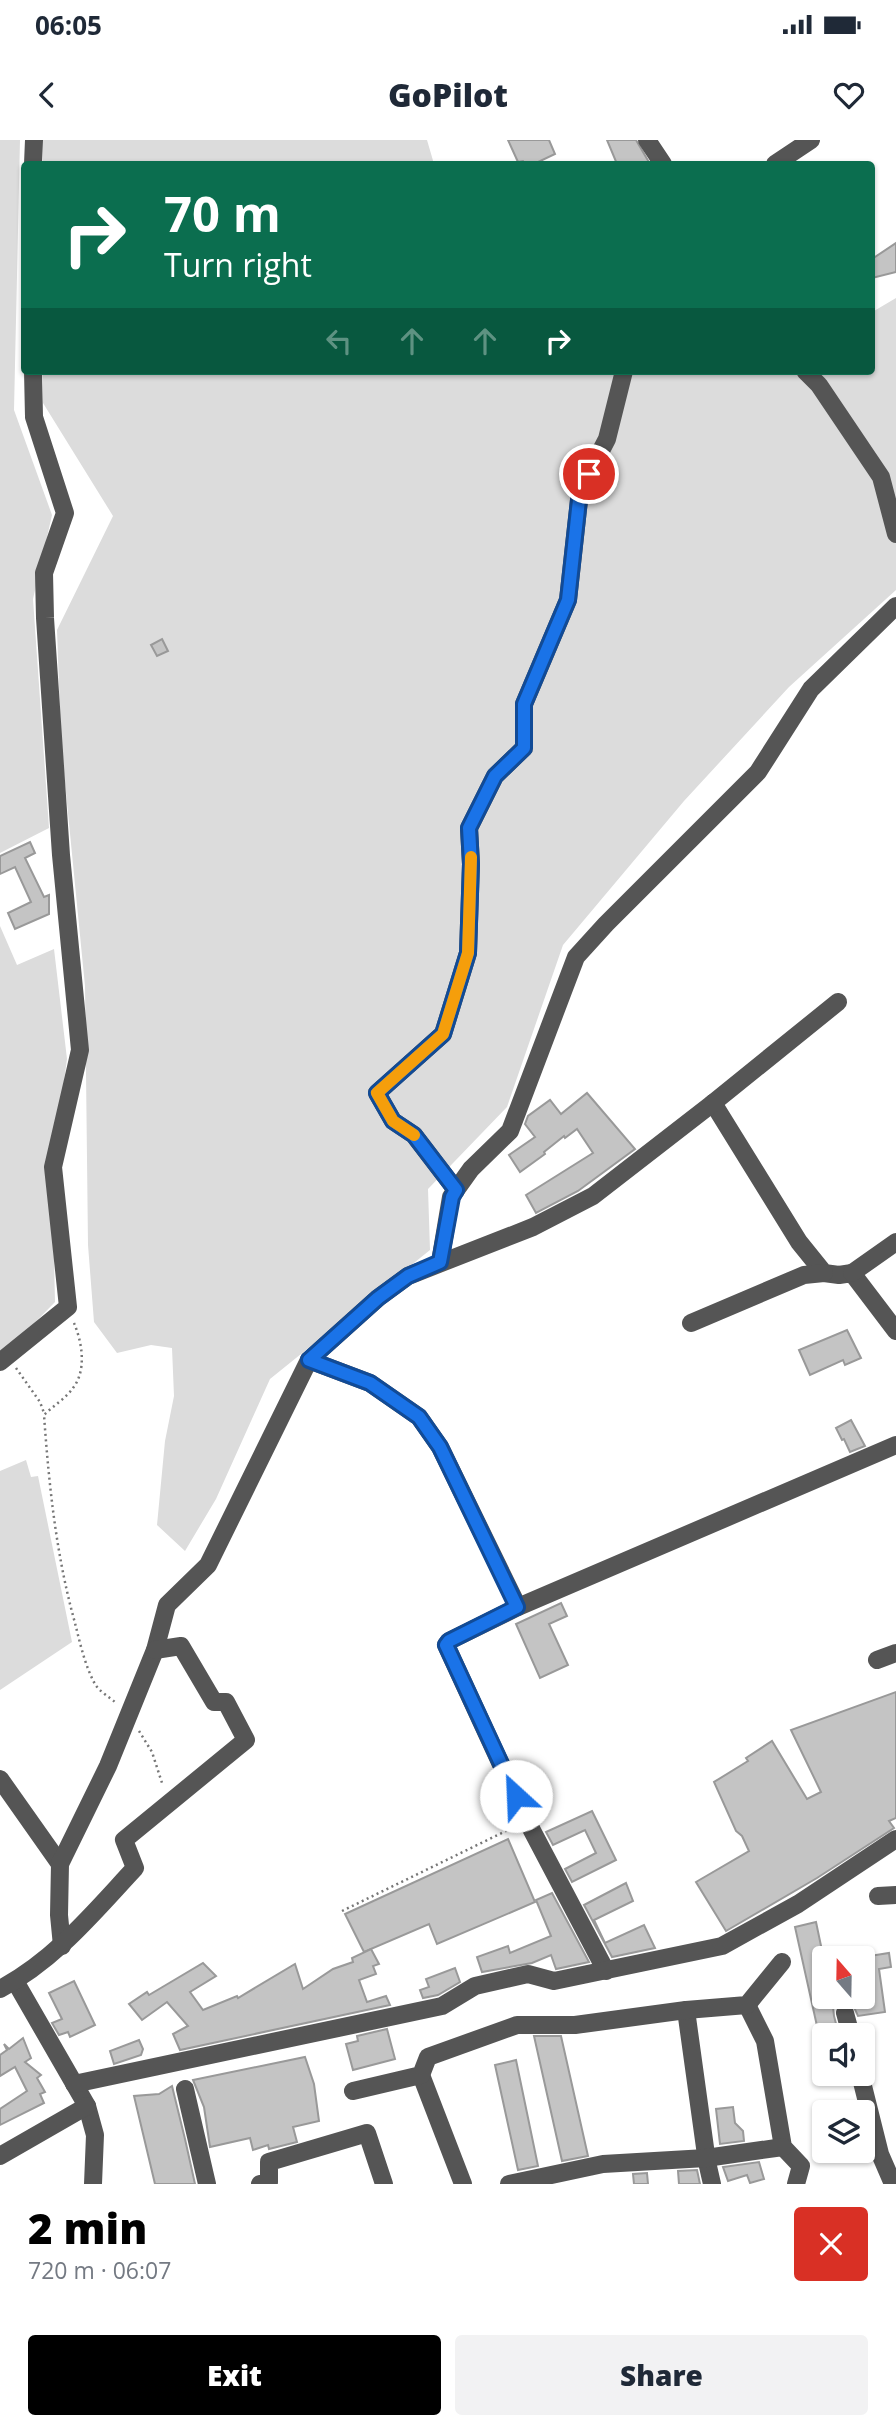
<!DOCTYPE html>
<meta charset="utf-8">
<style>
body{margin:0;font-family:"Open Sans",sans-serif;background:#f2f2f3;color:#1f2937;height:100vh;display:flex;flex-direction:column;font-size:26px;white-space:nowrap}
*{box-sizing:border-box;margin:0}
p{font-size:23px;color:#747a83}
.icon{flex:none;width:38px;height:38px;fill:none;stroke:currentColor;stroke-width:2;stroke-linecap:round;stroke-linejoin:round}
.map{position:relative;height:2044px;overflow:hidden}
.sheet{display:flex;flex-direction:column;background:#fff;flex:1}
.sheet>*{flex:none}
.guide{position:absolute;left:21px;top:21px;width:854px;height:214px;border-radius:7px;box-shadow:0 2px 5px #0004;background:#0b6e4f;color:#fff;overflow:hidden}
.needle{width:46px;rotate:340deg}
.controls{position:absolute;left:812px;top:1806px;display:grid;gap:14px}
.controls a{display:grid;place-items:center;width:63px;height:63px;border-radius:7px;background:#fff;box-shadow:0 2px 5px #0004;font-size:35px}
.pin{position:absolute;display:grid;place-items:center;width:60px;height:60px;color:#fff;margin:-30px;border:4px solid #fff;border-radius:50%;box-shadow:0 2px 7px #0007}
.me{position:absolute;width:77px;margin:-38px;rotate:335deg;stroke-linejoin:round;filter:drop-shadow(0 0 5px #0008)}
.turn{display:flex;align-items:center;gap:24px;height:147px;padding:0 28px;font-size:32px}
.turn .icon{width:91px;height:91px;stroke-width:2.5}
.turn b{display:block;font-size:49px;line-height:60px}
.lanes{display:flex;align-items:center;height:66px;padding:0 28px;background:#0003;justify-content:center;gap:35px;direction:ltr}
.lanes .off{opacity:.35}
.round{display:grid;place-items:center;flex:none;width:74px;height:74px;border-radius:7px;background:#f2f2f3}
.summary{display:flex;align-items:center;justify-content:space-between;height:119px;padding:0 28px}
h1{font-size:42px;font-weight:800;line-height:52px;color:#000}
.button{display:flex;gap:14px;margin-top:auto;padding:14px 28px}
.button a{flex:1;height:80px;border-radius:7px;background:#000;color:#fff;font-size:28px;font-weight:800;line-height:80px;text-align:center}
.button a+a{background:#f2f2f3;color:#1f2937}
.status{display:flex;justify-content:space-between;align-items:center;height:49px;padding:0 35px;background:#fff;direction:ltr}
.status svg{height:19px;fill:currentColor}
header{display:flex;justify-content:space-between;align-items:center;height:91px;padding:0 28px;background:#fff;font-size:32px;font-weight:800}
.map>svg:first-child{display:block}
.green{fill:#dcdcdc}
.building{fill:#c4c4c4;stroke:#999;stroke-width:2}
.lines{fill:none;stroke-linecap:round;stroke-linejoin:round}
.path{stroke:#777;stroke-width:2.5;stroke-dasharray:2 3.5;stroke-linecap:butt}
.minor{stroke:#555;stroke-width:18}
.route-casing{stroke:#114b97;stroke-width:18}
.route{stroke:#1a73e8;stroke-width:12}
.slow{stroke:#f59e0b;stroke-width:12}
</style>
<div class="status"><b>06:05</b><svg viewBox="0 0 49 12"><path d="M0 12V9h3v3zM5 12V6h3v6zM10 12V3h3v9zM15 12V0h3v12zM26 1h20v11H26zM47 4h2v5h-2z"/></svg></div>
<header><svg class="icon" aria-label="back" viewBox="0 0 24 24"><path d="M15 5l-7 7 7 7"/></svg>GoPilot<svg class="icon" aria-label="heart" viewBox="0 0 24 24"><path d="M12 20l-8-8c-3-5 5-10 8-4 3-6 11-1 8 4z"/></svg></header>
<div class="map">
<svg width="896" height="2044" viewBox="0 0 896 2044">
<rect width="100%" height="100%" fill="#fff"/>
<g class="green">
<polygon points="0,0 20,0 14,270 52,375 33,459 49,688 0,713"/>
<polygon points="43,0 427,0 434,24 43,24"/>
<polygon points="896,158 896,450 789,547 684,661 563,805 507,967 428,1049 430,1110 270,1239 216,1359 185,1411 157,1385 165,1301 174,1256 172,1208 151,1205 117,1213 94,1182 88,1105 85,846 61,602 57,490 113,376 43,263 43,231 872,231 872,170 874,171"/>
<polygon points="0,786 17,825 54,809 67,919 52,1030 55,1162 9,1209 0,1214"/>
<polygon points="26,1320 31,1337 38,1336 72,1502 0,1550 0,1331"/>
</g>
<g class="building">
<polygon points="508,0 549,0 555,14 534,24 525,24 523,21 518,22"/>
<polygon points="607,0 636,0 650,24 617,24"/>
<polygon points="896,103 896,132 872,138 872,119"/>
<polygon points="162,499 168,511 157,516 151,505"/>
<polygon points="30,702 35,713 25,718 44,757 49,755 49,774 15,789 8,773 31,762 15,727 0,734 0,716"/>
<polygon points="587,953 635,1009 578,1051 536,1073 526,1055 593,1013 577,989 565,998 564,996 544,1012 545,1014 520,1032 509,1015 535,997 525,984 528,976 550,960 561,974"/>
<polygon points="847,1190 861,1218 845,1225 843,1220 810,1235 799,1210"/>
<polygon points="851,1280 865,1306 850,1312 844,1299 842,1300 836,1288"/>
<polygon points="561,1463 567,1476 549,1484 568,1525 540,1538 516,1484"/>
<polygon points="896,1552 896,1678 889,1681 894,1688 817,1738 726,1791 696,1742 749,1711 742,1696 736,1691 714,1642 748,1621 746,1618 772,1601 807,1659 821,1652 791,1590"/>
<polygon points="592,1671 616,1720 572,1742 565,1729 596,1713 585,1690 553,1705 546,1692"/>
<polygon points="508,1699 535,1762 437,1804 429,1784 364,1812 345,1774"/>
<polygon points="626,1743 633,1761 594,1780 605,1803 644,1785 655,1808 612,1817 584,1765"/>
<polygon points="552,1753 589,1822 556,1829 551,1815 532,1823 482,1832 477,1817 508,1806 510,1813 551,1796 536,1760"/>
<polygon points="816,1782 824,1820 824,1857 832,1857 834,1876 839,1895 819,1895 795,1787"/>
<polygon points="371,1809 379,1824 373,1826 376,1834 359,1840 367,1862 386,1856 390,1865 180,1910 173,1894 188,1886 167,1862 142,1880 129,1864 147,1852 149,1855 203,1823 216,1836 190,1852 203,1870 237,1856 238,1858 295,1824 303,1849 333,1829 353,1822 352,1818"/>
<polygon points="889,1813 891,1827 879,1829 885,1872 858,1876 853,1865 847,1862 855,1857 863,1857 863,1817"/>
<polygon points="455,1828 460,1842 438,1855 423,1858 420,1850 429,1847 426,1839"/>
<polygon points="74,1841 95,1885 70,1897 68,1892 59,1895 52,1883 62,1879 49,1853"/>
<polygon points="387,1889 395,1919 353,1930 346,1904 358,1901 357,1896"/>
<polygon points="534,1896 561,1896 588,2016 562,2021"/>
<polygon points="23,1898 31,1918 25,1922 41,1935 37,1938 45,1952 40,1954 44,1963 0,1985 0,1969 27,1951 15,1927 0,1936 0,1915 7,1910 4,1904 9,1909"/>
<polygon points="139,1900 143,1909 141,1915 114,1924 110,1911"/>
<polygon points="305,1917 314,1944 319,1981 293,1987 297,2002 269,2009 268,2005 253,2010 250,1998 210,2007 204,1967 193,1940"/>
<polygon points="516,1920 538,2026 518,2030 495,1925"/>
<polygon points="172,1946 185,1999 195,2044 155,2044 134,1956 159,1954"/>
<polygon points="733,1967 735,1983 743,1991 744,2001 720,2004 716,1969"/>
<polygon points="759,2022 764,2039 750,2043 747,2035 728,2041 723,2027"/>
<polygon points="697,2030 700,2044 679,2044 678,2031"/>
<polygon points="647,2033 648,2044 634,2044 633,2034"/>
</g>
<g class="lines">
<g class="path">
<path d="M74 1183C82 1202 87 1230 73 1248 66 1258 53 1266 44 1275 49 1345 56 1415 75 1483 80 1503 85 1526 95 1544 99 1551 109 1557 115 1562"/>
<polyline points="16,1228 40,1262 44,1273"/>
<polyline points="139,1591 152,1612 163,1646"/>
<polyline points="342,1771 512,1688"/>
</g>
<g class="minor">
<polyline points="647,0 663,24"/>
<polyline points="33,24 34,0"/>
<polyline points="775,24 811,0"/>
<polyline points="805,231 819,245 881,337 896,394"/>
<polyline points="713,963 799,1102 824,1133 839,1135 852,1133 896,1191"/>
<polyline points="456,1050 414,995 393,981 377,953 443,894 468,813 471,724 469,688 495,636 524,608 524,564 568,460 580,351 607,299 624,231"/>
<polyline points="440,1122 451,1057 471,1029 510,991 576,817 606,784 758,632 811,549 896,466"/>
<polyline points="852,1133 896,1102"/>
<polyline points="691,1183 804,1135 824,1133"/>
<polyline points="309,1220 370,1243 419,1277 440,1307 518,1467"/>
<polyline points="0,1222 68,1167 53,1027 80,910 61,715 45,478 44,433 65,373 34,277 33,231"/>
<polyline points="877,1520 896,1513"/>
<polyline points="0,1639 60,1724"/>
<polyline points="878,1756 896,1755"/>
<polyline points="62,1806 59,1775 60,1724 108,1626 155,1510 167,1465 208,1425 309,1220 378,1158 408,1136 533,1087 593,1056 713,963 838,862"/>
<polyline points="606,1831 527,1681 446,1505 449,1501 518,1467 896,1305"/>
<polyline points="15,1841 87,1966 95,1995 93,2044"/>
<path d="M0 1849C55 1820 94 1772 135 1728L124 1700 246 1600 226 1562H214L181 1506 155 1510"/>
<polyline points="747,1865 765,1901 783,2007 801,2026 796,2044"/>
<polyline points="686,1870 707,2022 712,2044"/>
<polyline points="845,1873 851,1895"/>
<polyline points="860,1934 880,2014 893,2044"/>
<polyline points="421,1935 463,2044"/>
<polyline points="74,1944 442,1866 475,1846 528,1834 554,1841 722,1806 798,1764 896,1699"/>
<polyline points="185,1949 207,2044"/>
<polyline points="353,1951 421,1935 428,1917 517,1885 575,1885 686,1870 747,1865 782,1822"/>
<polyline points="0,2016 87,1966"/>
<polyline points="260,2044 269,2042 269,2022 367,1993 384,2044"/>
<polyline points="509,2044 603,2024 706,2018 783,2007"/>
</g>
</g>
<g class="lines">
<g class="route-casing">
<polyline id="route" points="516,1656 446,1505 449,1501 517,1467 440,1307 419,1277 370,1243 309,1220 378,1158 408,1136 440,1122 452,1057 456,1050 414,995 393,981 377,953 443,894 468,813 471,724 469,688 495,636 524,608 524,564 568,460 580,351 589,334"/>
</g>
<use href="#route" class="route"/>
<polyline class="slow" points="414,995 393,981 377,953 443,894 468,813 471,717"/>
</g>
</svg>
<div class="controls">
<a><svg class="needle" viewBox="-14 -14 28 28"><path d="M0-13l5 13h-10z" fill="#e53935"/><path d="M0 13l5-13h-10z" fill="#747a83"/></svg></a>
<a><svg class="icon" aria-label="sound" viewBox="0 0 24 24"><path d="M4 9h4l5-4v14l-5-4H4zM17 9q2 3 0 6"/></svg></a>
<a><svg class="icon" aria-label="layers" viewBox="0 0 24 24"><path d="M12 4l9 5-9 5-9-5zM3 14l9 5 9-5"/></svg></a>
</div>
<div class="pin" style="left:589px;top:334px;background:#d93025"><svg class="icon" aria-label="arrive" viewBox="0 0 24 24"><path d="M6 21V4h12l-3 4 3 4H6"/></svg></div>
<svg class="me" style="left:516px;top:1656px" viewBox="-20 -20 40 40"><circle r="19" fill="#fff"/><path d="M0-13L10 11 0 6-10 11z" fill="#1a73e8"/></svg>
<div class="guide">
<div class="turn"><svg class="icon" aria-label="right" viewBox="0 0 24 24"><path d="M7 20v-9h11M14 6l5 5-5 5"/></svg><div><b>70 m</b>Turn right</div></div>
<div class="lanes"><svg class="icon off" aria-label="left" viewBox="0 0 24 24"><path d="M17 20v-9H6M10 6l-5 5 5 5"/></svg><svg class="icon off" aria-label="ahead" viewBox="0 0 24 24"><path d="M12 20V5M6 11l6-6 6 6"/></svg><svg class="icon off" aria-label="ahead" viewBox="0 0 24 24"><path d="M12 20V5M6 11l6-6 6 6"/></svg><svg class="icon" aria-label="right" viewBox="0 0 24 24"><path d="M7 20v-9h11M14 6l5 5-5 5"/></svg></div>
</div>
</div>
<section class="sheet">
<div class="summary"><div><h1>2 min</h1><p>720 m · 06:07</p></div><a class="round" style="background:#d93025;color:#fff"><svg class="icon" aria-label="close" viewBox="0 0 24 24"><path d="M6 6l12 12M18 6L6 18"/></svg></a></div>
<div class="button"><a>Exit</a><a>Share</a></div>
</section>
